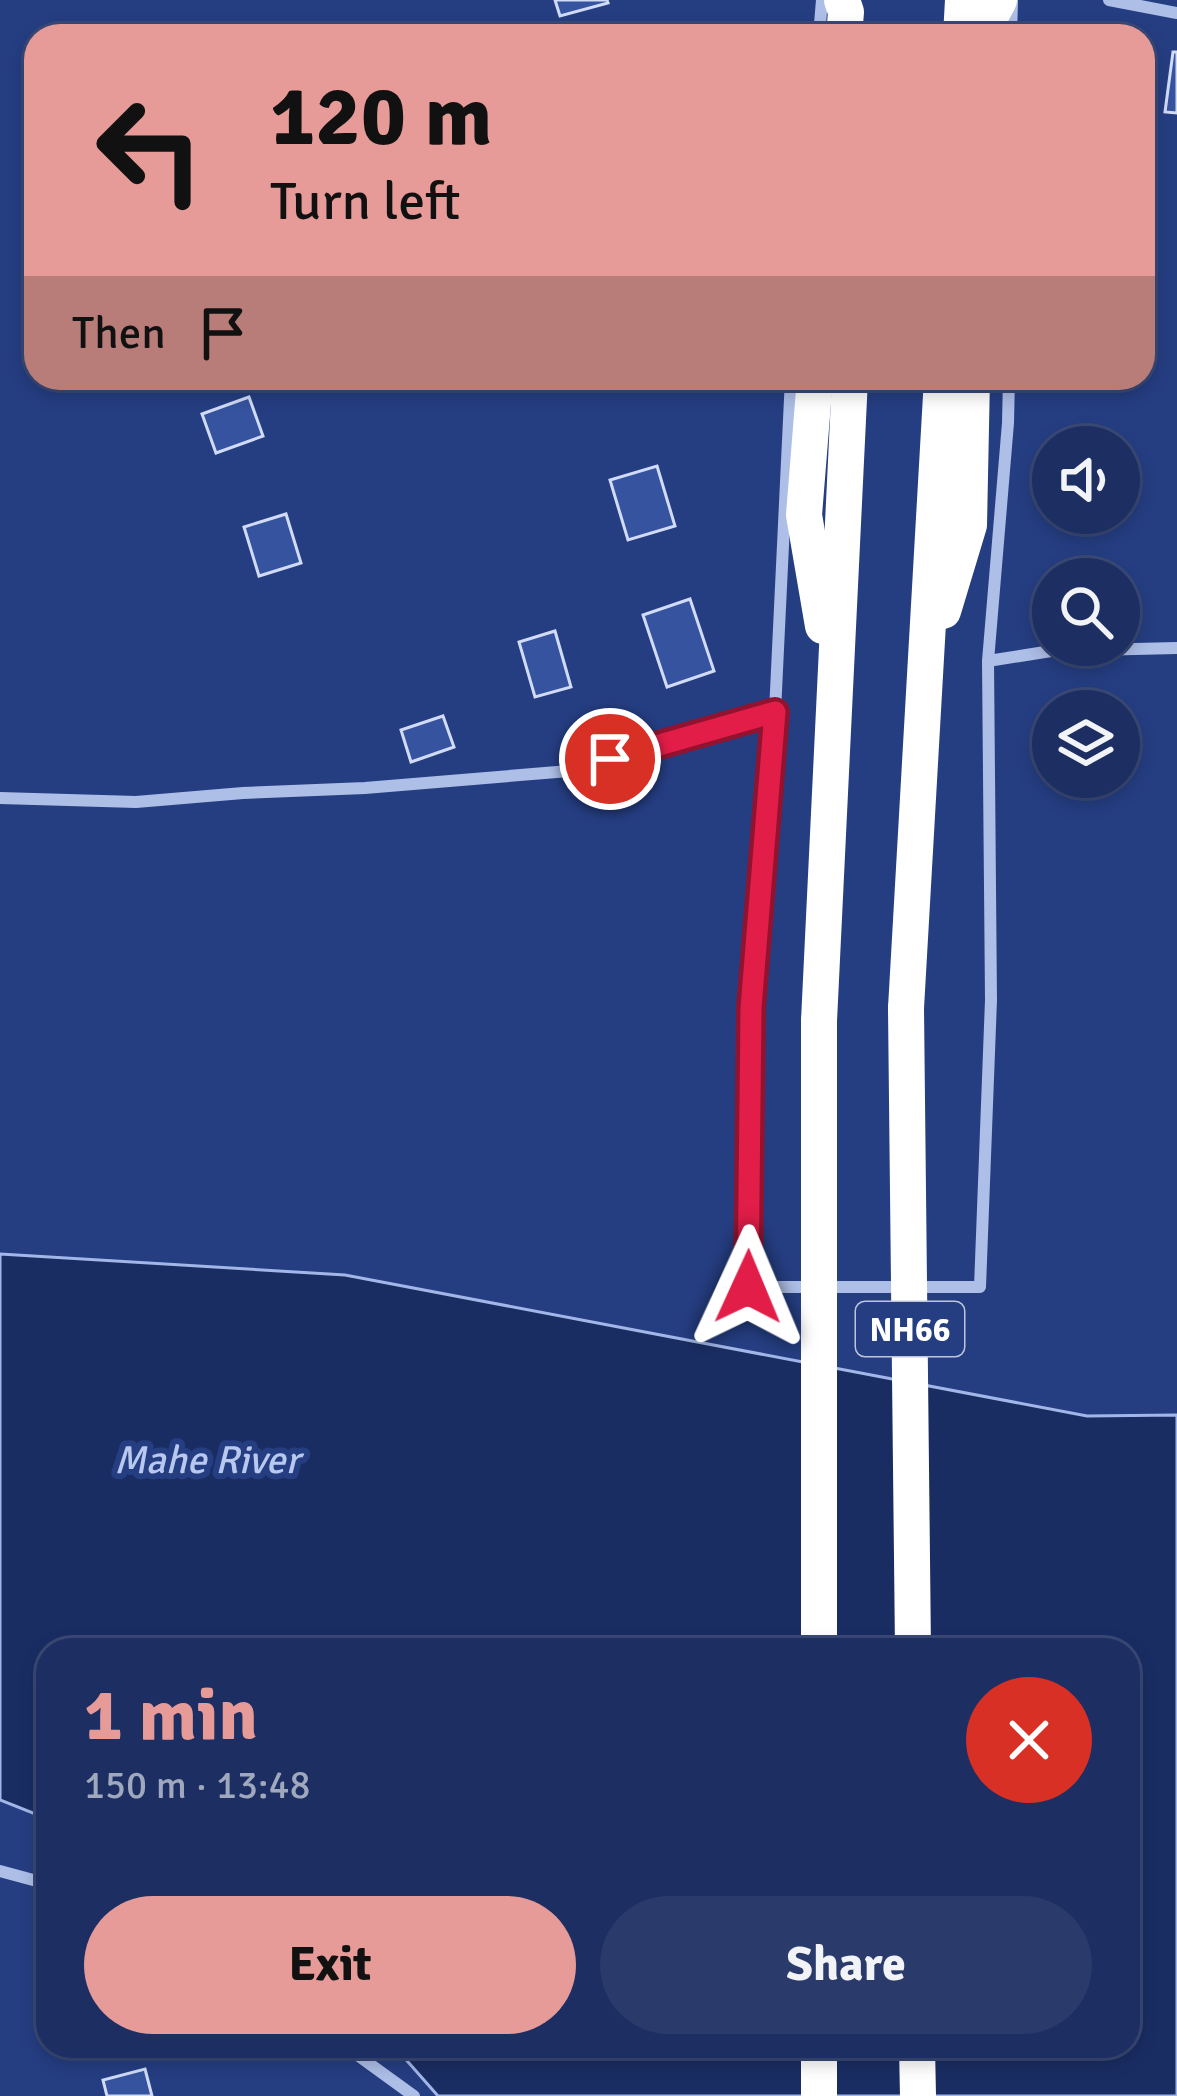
<!DOCTYPE html>
<meta charset="utf-8">
<style>
body{margin:0;font-family:Signika,sans-serif;background:#293a6b;color:#f1f3f6;height:100vh;display:flex;flex-direction:column;font-size:45px;white-space:nowrap}
*{box-sizing:border-box;margin:0}
p{font-size:39px;color:#a0a8be}
.icon{flex:none;width:66px;height:66px;fill:none;stroke:currentColor;stroke-width:2;stroke-linecap:round;stroke-linejoin:round}
.map{position:relative;flex:1;overflow:hidden}
.sheet{position:absolute;left:36px;top:1638px;width:1104px;height:420px;display:flex;flex-direction:column;background:#1c2e62;border-radius:36px;box-shadow:0 6px 18px #0003,0 0 0 3px #3a4a77}
.sheet>*{flex:none}
.hud{position:absolute;left:24px;top:24px;width:1131px;height:366px;border-radius:36px;box-shadow:0 6px 18px #0003,0 0 0 3px #3a4a77;background:#e69b98;color:#111;overflow:hidden}
.fabs{position:absolute;left:1032px;top:426px;display:grid;gap:24px}
.fabs a{display:grid;place-items:center;width:108px;height:108px;border-radius:50%;background:#1c2e62;box-shadow:0 6px 18px #0003,0 0 0 3px #3a4a77;font-size:60px}
.pin{position:absolute;display:grid;place-items:center;width:102px;height:102px;color:#fff;margin:-51px;border:6px solid #fff;border-radius:50%;box-shadow:0 3px 12px #0007}
.me{position:absolute;width:132px;margin:-66px;rotate:1deg;stroke-linejoin:round;filter:drop-shadow(0 0 9px #0008)}
.turn{display:flex;align-items:center;gap:42px;height:252px;padding:0 48px;font-size:54px}
.turn .icon{width:156px;height:156px;stroke-width:2.5}
.turn b{display:block;font-size:84px;line-height:102px}
.then{display:flex;align-items:center;height:114px;padding:0 48px;background:#0003;gap:24px;font-size:45px}
.round{display:grid;place-items:center;flex:none;width:126px;height:126px;border-radius:63px;background:#293a6b}
.head{display:flex;align-items:center;justify-content:space-between;height:204px;padding:0 48px}
h1{font-size:72px;font-weight:700;line-height:90px;color:#e69b98}
.action{display:flex;gap:24px;margin-top:auto;padding:24px 48px}
.action a{flex:1;height:138px;border-radius:72px;background:#e69b98;color:#111;font-size:48px;font-weight:700;line-height:138px;text-align:center}
.action a+a{background:#293a6b;color:#f1f3f6}
.map>svg:first-child{display:block}
.water{fill:#1a2d63;stroke:#a2b7e8;stroke-width:3}
.building{fill:#35539f;stroke:#d1dbf6;stroke-width:3}
.lines{fill:none;stroke-linecap:round;stroke-linejoin:round}
.street{stroke:#adbee7;stroke-width:12}
.highway{stroke:#fff;stroke-width:36}
.highway-bridge{stroke:#fff;stroke-width:36}
.route-casing{stroke:#92132f;stroke-width:30}
.route{stroke:#e11d48;stroke-width:21}
.labels{text-anchor:middle;stroke-width:12;stroke-linejoin:round;paint-order:stroke}
.shield{fill:#253e82;stroke:#bec5da;stroke-width:3}
.shield-label{font-size:33px;font-weight:bold;fill:#fff}
.water-label{font-size:39px;font-style:italic;fill:#b9c8ef;stroke:#253e82}
</style>
<div class="map">
<svg width="1177" height="2096" viewBox="0 0 1177 2096">
<rect width="100%" height="100%" fill="#253e82"/>
<polygon class="water" points="0,1254 345,1275 1087,1416 1177,1415 1177,2096 438,2096 394,2046 1128,2046 1128,1650 48,1650 48,1819 0,1800"/>
<g class="building">
<polygon points="555,0 607,0 608,3 560,16"/>
<polygon points="1173,52 1177,52 1177,113 1165,112"/>
<polygon points="249,397 263,436 216,453 202,414"/>
<polygon points="657,466 675,526 628,540 610,480"/>
<polygon points="286,514 301,563 259,576 244,527"/>
<polygon points="690,599 714,671 667,687 643,615"/>
<polygon points="555,631 571,687 535,697 519,642"/>
<polygon points="443,716 454,747 411,762 401,730"/>
<polygon points="145,2069 152,2096 107,2096 103,2080"/>
</g>
<g class="lines">
<g class="street">
<polyline points="1109,0 1177,13"/>
<polyline points="819,36 822,0"/>
<polyline points="1011,36 1012,1"/>
<polyline points="791,378 775,712 751,1008 748,1287 980,1287 991,1000 988,661 1008,423 1009,378"/>
<polyline points="988,661 1051,651 1177,648"/>
<polyline points="0,798 136,802 243,793 365,788 569,771 775,712"/>
<polyline points="0,1871 48,1884"/>
<polyline points="345,2046 414,2096"/>
</g>
<g class="highway">
<polyline points="842,0 846,12 844,36"/>
<polyline points="961,36 963,0"/>
<polyline points="980,36 999,0"/>
<polyline points="815,378 804,515 823,626"/>
<polyline points="943,611 969,525 972,378"/>
<polyline points="906,1008 942,378"/>
<polyline points="819,1021 850,378"/>
<polyline points="819,2046 819,2096"/>
<polyline points="917,2046 918,2096"/>
</g>
<g class="highway-bridge">
<polyline points="906,1008 913,1650"/>
<polyline points="819,1021 819,1650"/>
</g>
</g>
<g class="lines">
<g class="route-casing">
<polyline id="route" points="610,759 775,712 751,1008 748,1287"/>
</g>
<use href="#route" class="route"/>
</g>
<g class="labels">
<rect class="shield" x="856" y="1302" width="108" height="54" rx="9"/>
<g class="shield-label">
<text x="910" y="1341">NH66</text>
</g>
<g class="water-label">
<text x="207" y="1473">Mahe River</text>
</g>
</g>
</svg>
<div class="fabs">
<a><svg class="icon" aria-label="sound" viewBox="0 0 24 24"><path d="M4 9h4l5-4v14l-5-4H4zM17 9q2 3 0 6"/></svg></a>
<a><svg class="icon" aria-label="search" viewBox="0 0 24 24"><circle cx="10" cy="10" r="6"/><path d="M15 15l6 6"/></svg></a>
<a><svg class="icon" aria-label="layers" viewBox="0 0 24 24"><path d="M12 4l9 5-9 5-9-5zM3 14l9 5 9-5"/></svg></a>
</div>
<div class="pin" style="left:610px;top:759px;background:#d93025"><svg class="icon" aria-label="arrive" viewBox="0 0 24 24"><path d="M6 21V4h12l-3 4 3 4H6"/></svg></div>
<svg class="me" style="left:748px;top:1287px" viewBox="-20 -20 40 40"><path d="M0-17L14 15 0 8-14 15z" fill="#e11d48" stroke="#fff" stroke-width="4"/></svg>
<div class="hud">
<div class="turn"><svg class="icon" aria-label="left" viewBox="0 0 24 24"><path d="M17 20v-9H6M10 6l-5 5 5 5"/></svg><div><b>120 m</b>Turn left</div></div>
<div class="then">Then<svg class="icon" aria-label="arrive" viewBox="0 0 24 24"><path d="M6 21V4h12l-3 4 3 4H6"/></svg></div>
</div>
<section class="sheet">
<div class="head"><div><h1>1 min</h1><p>150 m · 13:48</p></div><a class="round" style="background:#d93025;color:#fff"><svg class="icon" aria-label="close" viewBox="0 0 24 24"><path d="M6 6l12 12M18 6L6 18"/></svg></a></div>
<div class="action"><a>Exit</a><a>Share</a></div>
</section>
</div>
